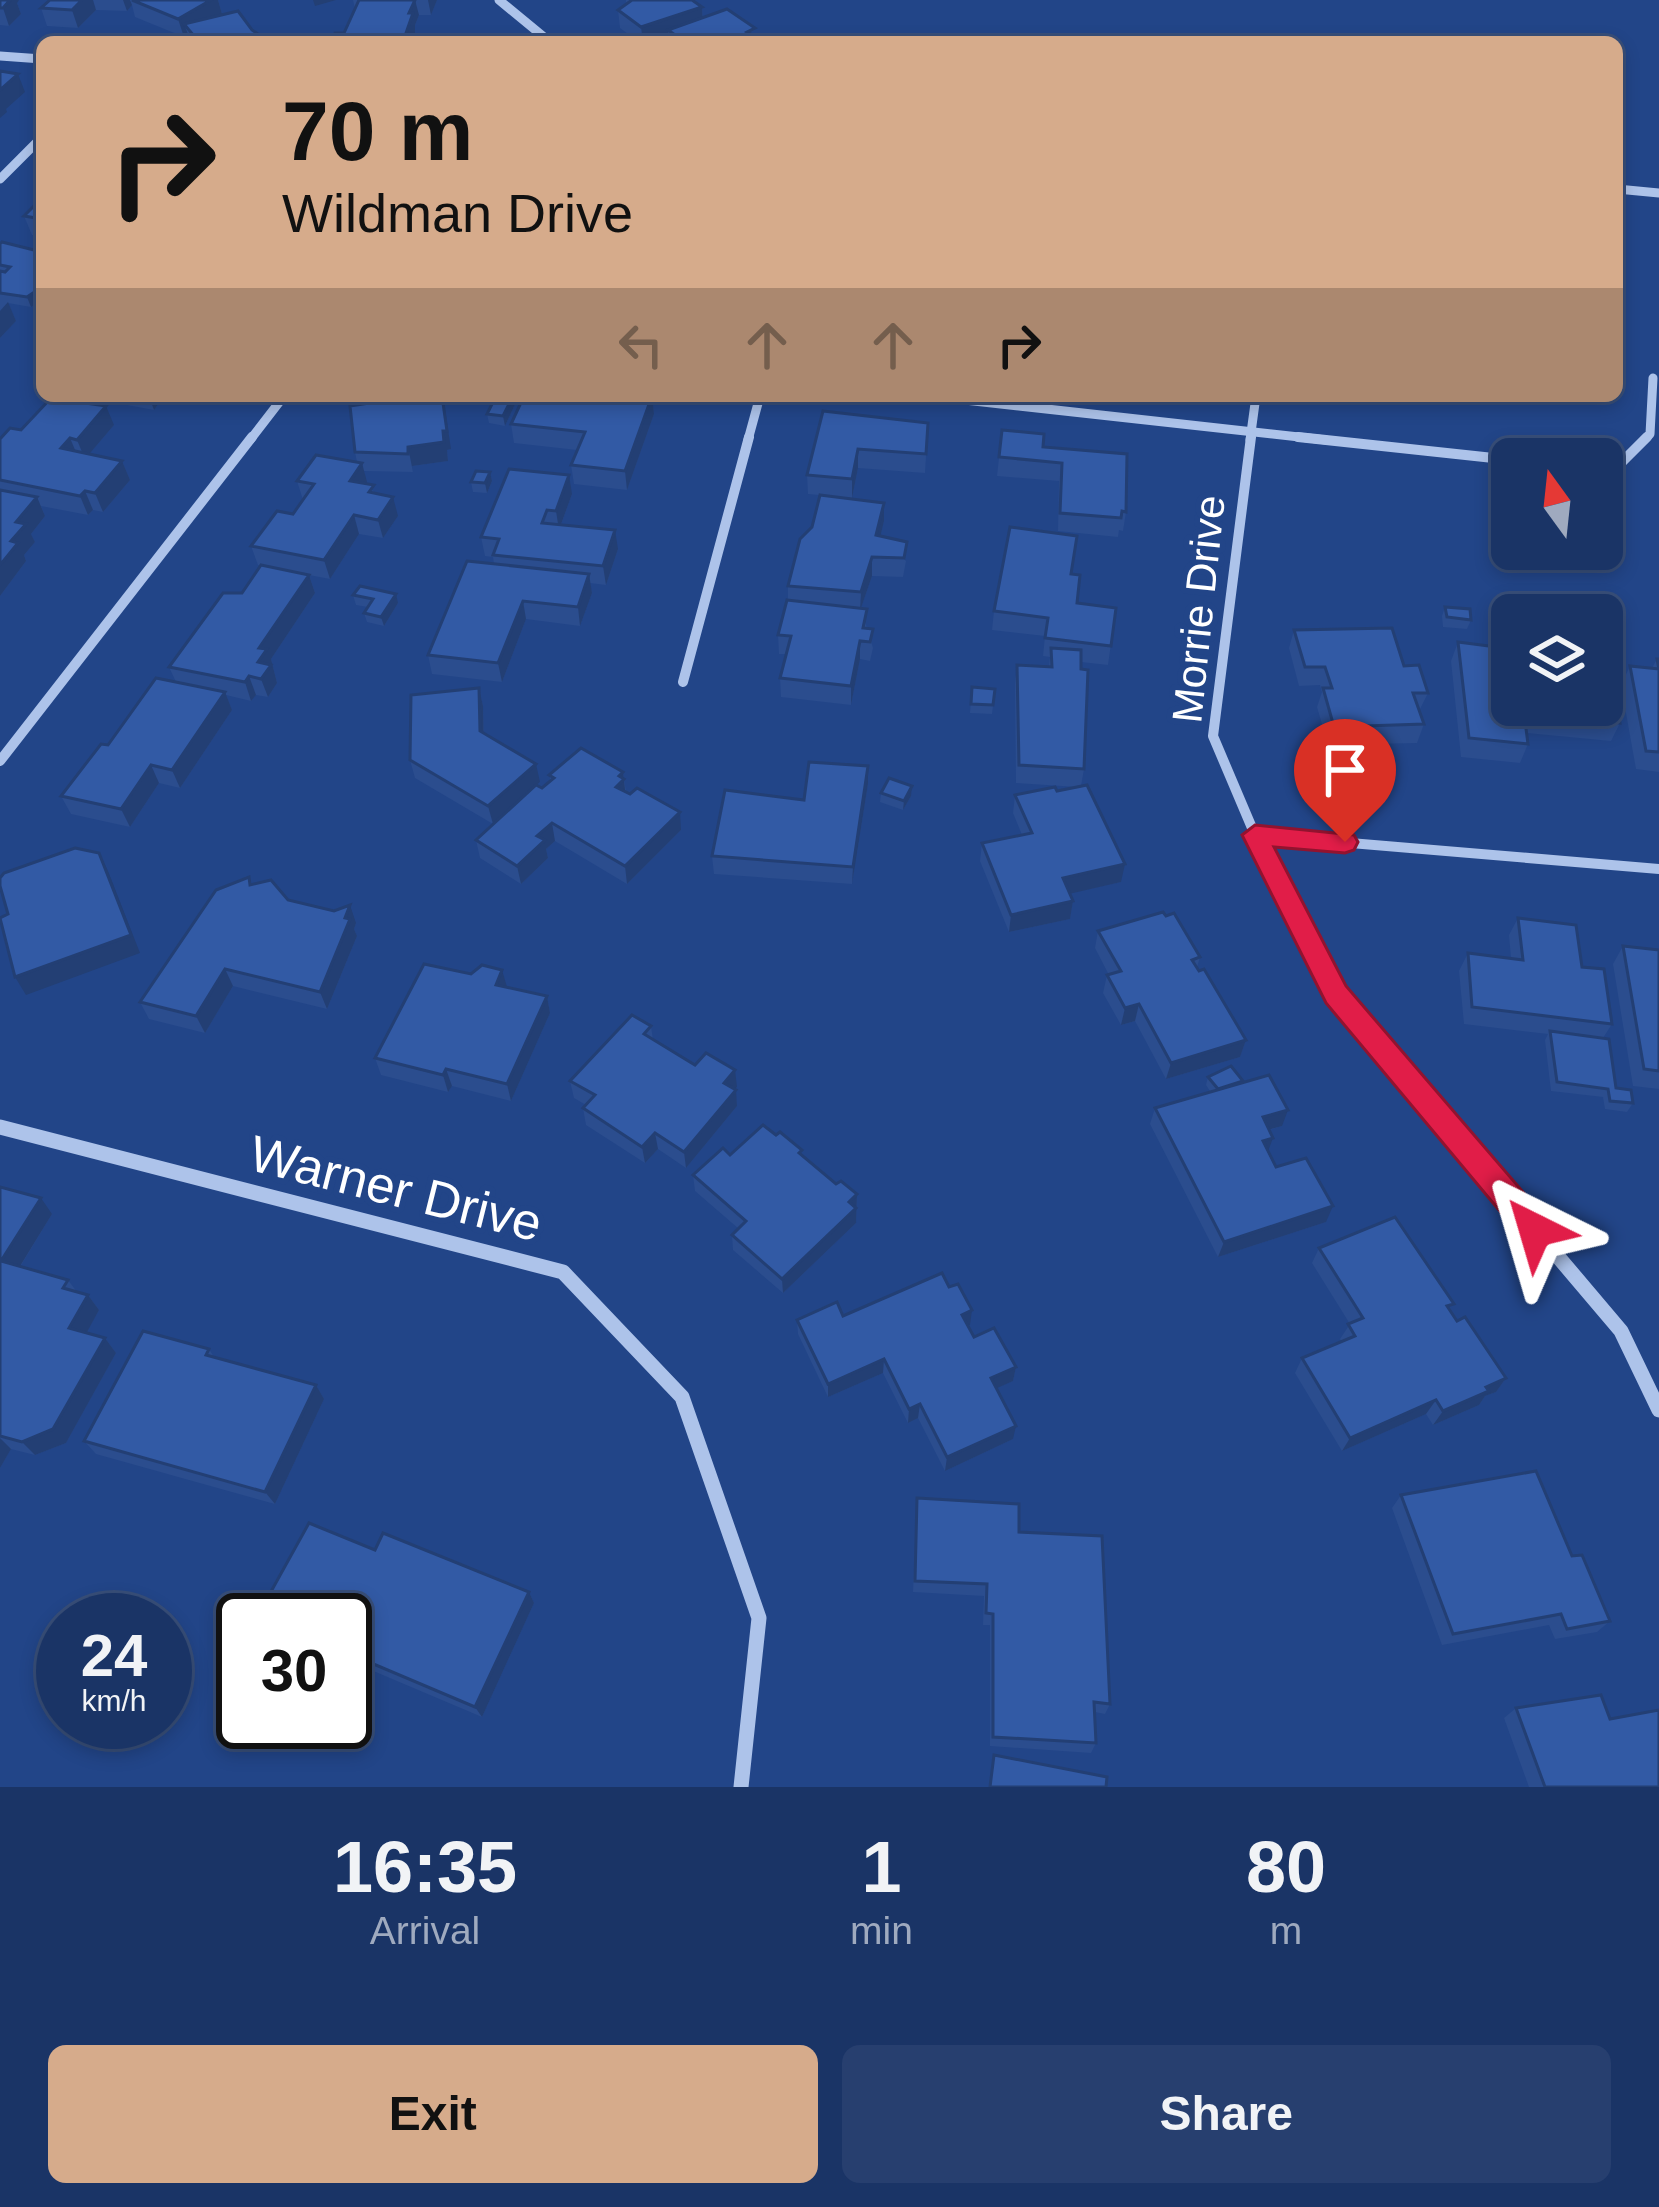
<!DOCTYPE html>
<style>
body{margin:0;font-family:Helvetica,sans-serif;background:#273f6f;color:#f1f3f6;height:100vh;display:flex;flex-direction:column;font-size:45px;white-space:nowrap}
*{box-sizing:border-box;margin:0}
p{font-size:39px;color:#9faabf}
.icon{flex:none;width:66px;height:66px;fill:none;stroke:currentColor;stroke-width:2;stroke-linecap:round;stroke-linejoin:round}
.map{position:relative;height:1787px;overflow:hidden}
.drawer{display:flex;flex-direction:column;background:#1a3466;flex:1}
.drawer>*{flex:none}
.top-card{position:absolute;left:36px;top:36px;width:1587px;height:366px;border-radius:18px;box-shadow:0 6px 18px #0003,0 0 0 3px #384f7a;background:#d6ab8b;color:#111;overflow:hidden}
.needle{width:78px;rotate:345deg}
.buttons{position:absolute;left:1491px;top:438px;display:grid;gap:24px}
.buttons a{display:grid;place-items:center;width:132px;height:132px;border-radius:18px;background:#1a3466;box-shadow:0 6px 18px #0003,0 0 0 3px #384f7a;font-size:60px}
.speed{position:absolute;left:36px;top:1593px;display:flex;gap:24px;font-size:60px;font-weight:700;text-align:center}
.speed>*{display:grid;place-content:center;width:156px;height:156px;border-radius:50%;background:#1a3466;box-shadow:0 6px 18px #0003,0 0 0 3px #384f7a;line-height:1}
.speed small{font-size:30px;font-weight:400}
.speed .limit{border:6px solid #111;border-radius:18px;background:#fff;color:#111}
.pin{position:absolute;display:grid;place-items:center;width:102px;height:102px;color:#fff;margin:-123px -51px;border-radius:50% 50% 50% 0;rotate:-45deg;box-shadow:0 0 12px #0007}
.pin .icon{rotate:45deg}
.me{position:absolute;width:132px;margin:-66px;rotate:320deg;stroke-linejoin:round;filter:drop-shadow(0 0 9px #0008)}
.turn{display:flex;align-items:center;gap:42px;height:252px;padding:0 48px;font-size:54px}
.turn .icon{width:156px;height:156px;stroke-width:2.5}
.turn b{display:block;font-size:84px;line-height:102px}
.lanes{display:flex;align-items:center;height:114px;padding:0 48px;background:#0003;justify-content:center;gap:60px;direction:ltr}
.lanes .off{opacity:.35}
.eta{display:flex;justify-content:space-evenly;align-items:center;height:204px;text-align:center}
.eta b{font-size:72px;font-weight:600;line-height:84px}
.button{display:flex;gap:24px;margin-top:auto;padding:24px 48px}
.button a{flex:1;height:138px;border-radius:18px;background:#d6ab8b;color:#111;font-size:48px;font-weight:600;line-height:138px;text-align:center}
.button a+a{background:#273f6f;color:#f1f3f6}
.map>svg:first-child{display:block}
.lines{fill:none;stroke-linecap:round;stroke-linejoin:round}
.street-far2{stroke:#adc3ea;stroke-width:9}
.street-far1{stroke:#adc3ea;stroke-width:10}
.street{stroke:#adc3ea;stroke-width:15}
.wall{fill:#2b4d8e}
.shaded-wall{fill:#233f74}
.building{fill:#325aa5;stroke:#233f74;stroke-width:3}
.route{fill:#e11d48;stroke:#92132f;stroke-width:3}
.labels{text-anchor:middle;stroke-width:12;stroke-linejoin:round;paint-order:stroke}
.street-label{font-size:42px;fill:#fff;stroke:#224588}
.near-street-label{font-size:51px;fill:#fff;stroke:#224588}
</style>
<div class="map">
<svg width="1659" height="1787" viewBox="0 0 1659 1787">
<rect width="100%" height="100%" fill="#224588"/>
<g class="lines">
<g class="street-far2">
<polyline points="499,0 550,42"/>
<polyline points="0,56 42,59"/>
<polyline points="0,179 42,137"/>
<polyline points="1617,189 1659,193"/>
<polyline points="929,396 1326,440"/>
<polyline points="250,440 284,396"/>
<polyline points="748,440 760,396"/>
<polyline points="1250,440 1256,396"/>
<polyline points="1644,440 1650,434 1653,378"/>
</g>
<g class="street-far1">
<polyline points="1251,437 1213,736 1255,835 1336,994 1358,1020"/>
<polyline points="1298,437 1512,460"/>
<polyline points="1602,464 1622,462 1647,437"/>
<polyline points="683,682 749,437"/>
<polyline points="0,761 252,437"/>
<polyline points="1255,835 1659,869"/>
</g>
<g class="street">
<polyline points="1355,1017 1621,1331 1659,1410"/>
<polyline points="0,1127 563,1272 682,1397 759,1618 741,1787"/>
</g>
</g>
<g class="wall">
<polygon points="0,0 17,3 21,14 9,26 0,25"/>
<polygon points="50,0 218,0 222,14 270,42 190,42 187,34 184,37 135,17 132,5 127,11 96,10 78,28 47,26 41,8"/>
<polygon points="353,0 437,0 431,15 419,15 415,25 415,42 332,42 344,33 355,9"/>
<polygon points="626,0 692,0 702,7 703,18 756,42 669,42 669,36 651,42 639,42 620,28 618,10 626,4"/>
<polygon points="42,200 42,237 32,235 24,216"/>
<polygon points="0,244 42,252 31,307 8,303 16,321 0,338"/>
<polygon points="51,396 77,396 71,401 114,425 89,454 122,461 130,480 103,512 93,510 88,515 41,506 45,516 31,534 35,542 24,555 26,561 0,596 0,439 21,430 51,398"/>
<polygon points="88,396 164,396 154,410 89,398"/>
<polygon points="652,396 654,414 627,490 574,484 571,465 577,450 514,443 511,424 597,399"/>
<polygon points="516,402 505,426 489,423 487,414"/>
<polygon points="823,411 928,423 925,473 858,468 852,498 808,494 807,475"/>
<polygon points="1002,430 1043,447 1126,512 1123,531 1119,530 1118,537 1058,531 1059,481 997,476"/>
<polygon points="451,449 447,450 448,461 412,466 413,472 364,471 366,484 398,516 383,538 359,534 330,579 309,575 315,593 271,659 277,683 268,697 256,695 251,701 226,695 232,710 180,788 159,783 130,827 71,814 61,796 108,745 176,682 169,667 242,593 261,566 258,565 251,546 293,514 303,500 297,481 357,462 355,452"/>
<polygon points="490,472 492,481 487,493 473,492 471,482"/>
<polygon points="572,494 561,525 618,549 606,585 590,583 592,593 580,626 526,619 502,682 432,674 428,655 494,564 493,557 485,556 481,537"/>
<polygon points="884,521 880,536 906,561 903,577 872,576 861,608 873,648 870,661 860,659 851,705 781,697 780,678 786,654 779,654 778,635 788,600 788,586"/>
<polygon points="1072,574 1077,603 1116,608 1108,665 1081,662 1084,769 1081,786 1121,882 1070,893 1073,901 1070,919 1009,932 980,861 982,843 1022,835 1013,813 1015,795 1077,787 1016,783 1015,683 1017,665 1049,667 1050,657 1043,656 1045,636 992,630 994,611"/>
<polygon points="353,595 398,603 384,626 367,622 364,613 368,607 356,605"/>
<polygon points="1445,607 1471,620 1467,629 1443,627 1442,616"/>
<polygon points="1294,630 1404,666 1428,693 1419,711 1424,724 1417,743 1328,745 1317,707 1322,692 1320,685 1299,686 1289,648"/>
<polygon points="1458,642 1620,723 1611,741 1527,733 1528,744 1520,763 1461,757 1451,661"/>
<polygon points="1657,659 1659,659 1659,772 1636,769 1621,685 1630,666 1652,668"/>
<polygon points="972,687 995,689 992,714 970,713"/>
<polygon points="479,688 483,706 484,734 540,782 536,785 542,788 551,781 549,775 623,772 626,792 681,830 627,884 555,841 546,849 548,858 521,884 480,858 476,840 493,824 415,778 410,760"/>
<polygon points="868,784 852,884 714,874 712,856 804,800"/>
<polygon points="881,793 911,796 903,810 880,802"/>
<polygon points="252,884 288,900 356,923 354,929 357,936 327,1009 233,986 205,1033 149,1019 140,1002"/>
<polygon points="1518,918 1582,967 1612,1024 1603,1038 1616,1088 1633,1103 1627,1112 1605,1109 1603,1097 1551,1091 1545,1040 1548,1034 1464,1024 1459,971 1468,953 1511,958 1509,935"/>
<polygon points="1098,931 1200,957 1197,967 1246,1040 1240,1057 1166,1079 1135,1021 1121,1025 1103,993 1107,975 1109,975 1095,948"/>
<polygon points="1623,946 1659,950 1659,1089 1633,1086 1613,964"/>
<polygon points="506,988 547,996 550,1013 511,1101 452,1086 448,1092 381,1075 375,1058"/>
<polygon points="651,1026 653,1040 695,1065 737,1087 735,1089 737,1106 686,1168 658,1149 645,1163 586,1125 583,1108 586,1105 574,1098 570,1081"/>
<polygon points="1208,1077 1243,1081 1282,1126 1269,1130 1268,1152 1276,1167 1326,1222 1218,1257 1150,1124 1155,1108 1210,1091 1206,1085"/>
<polygon points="730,1155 802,1155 836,1184 857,1194 856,1223 783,1293 733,1250 732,1235 739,1229 695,1191 693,1175"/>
<polygon points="0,1187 52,1214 20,1267 68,1280 77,1292 88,1295 99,1310 86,1333 105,1338 116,1353 66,1443 35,1455 11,1449 0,1468"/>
<polygon points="1319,1248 1450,1310 1506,1378 1496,1392 1485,1396 1479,1405 1433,1425 1426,1414 1342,1451 1295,1373 1302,1358 1342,1342 1340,1339 1350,1324 1312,1263"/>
<polygon points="843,1316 970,1325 968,1326 974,1337 1016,1367 1013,1381 996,1388 1013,1439 945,1471 918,1418 908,1423 883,1373 828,1397 798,1334 797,1320"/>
<polygon points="209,1349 214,1357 316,1385 324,1399 275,1504 96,1454 84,1441"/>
<polygon points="1401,1495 1572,1556 1610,1621 1597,1632 1555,1639 1549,1625 1442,1645 1392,1508"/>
<polygon points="917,1498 1019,1532 1110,1704 1105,1714 1095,1712 1096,1743 1091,1753 990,1746 990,1625 983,1625 984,1596 913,1592"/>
<polygon points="375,1550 529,1592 534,1603 482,1717 345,1659 345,1620 262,1620 258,1615"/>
<polygon points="1516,1708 1610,1719 1659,1787 1529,1787 1504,1718"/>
</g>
<g class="shaded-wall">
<polygon points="3,0 19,0 17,3 21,14 9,26 3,8"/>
<polygon points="82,0 93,0 96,10 78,28 72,10"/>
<polygon points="123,0 130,0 132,5 127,11"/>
<polygon points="211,0 218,0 222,14 184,24 188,34 184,37 178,19"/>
<polygon points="313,0 336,0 315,6"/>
<polygon points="415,0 419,15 415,25 415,42 407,42 405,36 409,13"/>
<polygon points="428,0 437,0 431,15"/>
<polygon points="702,7 703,25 668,30 669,36 651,42 643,42 641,27"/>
<polygon points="18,74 25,92 6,109 7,112 0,118 0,90"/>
<polygon points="42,287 42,299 31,307 27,297"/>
<polygon points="8,302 16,321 0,338 0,311"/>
<polygon points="149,396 164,396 154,410"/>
<polygon points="443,396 451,449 447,450 448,461 412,466 413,472 408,447 443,431"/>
<polygon points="513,396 515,396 516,402 505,426 503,416"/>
<polygon points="652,396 654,414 627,490 625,471"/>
<polygon points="106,406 114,425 85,459 77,440"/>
<polygon points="70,438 78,457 61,448"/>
<polygon points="858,449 858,468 852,498 852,479"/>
<polygon points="122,461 130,480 103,512 95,493"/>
<polygon points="362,463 367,482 355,500 350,481"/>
<polygon points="490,472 492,481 487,493 485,483"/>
<polygon points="569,475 572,494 559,530 556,511"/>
<polygon points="85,491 93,510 88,515 80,496"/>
<polygon points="37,497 45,516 31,534 35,542 24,555 26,561 0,596 0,565 11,541 16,522"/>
<polygon points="393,497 398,516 383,538 378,520"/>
<polygon points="884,503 884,521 876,554 876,535"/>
<polygon points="354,515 359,534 330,579 324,560"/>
<polygon points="615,530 618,549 606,585 603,566"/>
<polygon points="872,557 872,576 860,611 861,592"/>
<polygon points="589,574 592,593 580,626 578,607"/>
<polygon points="309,575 315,593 271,659 277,683 268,697 261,679 258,662 259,648"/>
<polygon points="396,594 398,603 384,626 381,617"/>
<polygon points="523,601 526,619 502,682 498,663"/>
<polygon points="860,641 860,659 851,705 851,686"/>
<polygon points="249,676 256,695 251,701 245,682"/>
<polygon points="479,688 483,706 484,750 480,731"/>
<polygon points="225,692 232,710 180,788 172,770"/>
<polygon points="536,764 540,782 493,824 488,806"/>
<polygon points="151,765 159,783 130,827 121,809"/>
<polygon points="868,766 868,784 852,884 853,867"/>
<polygon points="623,772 626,798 616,787 619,776"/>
<polygon points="912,786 911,796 903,810 904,801"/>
<polygon points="680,812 681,830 627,884 625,866"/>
<polygon points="552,823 555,841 546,849 548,858 521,884 517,866 537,836"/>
<polygon points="99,853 108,871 140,953 26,995 15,977"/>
<polygon points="1125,864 1121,882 1060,896 1063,878"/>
<polygon points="1073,901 1070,919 1009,932 1011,915"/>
<polygon points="350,905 356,923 354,929 357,936 327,1009 320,992"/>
<polygon points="225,969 233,986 205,1033 196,1016"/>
<polygon points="502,970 507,987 500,1003 496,985"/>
<polygon points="547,996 550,1013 511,1101 507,1084"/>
<polygon points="1139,1004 1135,1021 1121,1025 1125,1008"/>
<polygon points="1246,1040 1240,1057 1166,1079 1171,1063"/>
<polygon points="446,1069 452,1086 448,1092 443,1075"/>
<polygon points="735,1070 737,1087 726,1099 724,1083"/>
<polygon points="736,1090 737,1106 686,1168 684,1152"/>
<polygon points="1288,1110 1282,1126 1256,1133 1263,1117"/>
<polygon points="655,1133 658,1149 645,1163 642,1147"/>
<polygon points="1273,1138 1267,1154 1263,1141"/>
<polygon points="857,1194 856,1223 783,1293 782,1279"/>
<polygon points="41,1198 52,1214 14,1276 1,1261"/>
<polygon points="1333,1206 1326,1222 1218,1257 1224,1242"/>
<polygon points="88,1295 99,1310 81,1343 69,1328"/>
<polygon points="972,1310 970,1325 960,1329 962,1315"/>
<polygon points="105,1338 116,1353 66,1443 35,1455 22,1442"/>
<polygon points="884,1359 883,1373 828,1397 828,1384"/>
<polygon points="1016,1367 1013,1381 988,1392 991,1378"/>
<polygon points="1506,1378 1496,1392 1485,1396 1479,1405 1433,1425 1443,1411 1486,1387"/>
<polygon points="316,1385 324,1399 275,1504 265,1492"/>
<polygon points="1436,1400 1426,1414 1342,1451 1350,1438"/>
<polygon points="920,1404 918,1418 908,1423 909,1409"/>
<polygon points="1016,1426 1013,1439 945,1471 947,1457"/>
<polygon points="0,1438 11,1449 0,1468"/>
<polygon points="529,1592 534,1603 482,1717 475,1707"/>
</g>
<g class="building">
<polygon points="0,0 10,0 3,8 0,8"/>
<polygon points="50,0 82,0 72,10 41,8"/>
<polygon points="132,0 211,0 178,19"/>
<polygon points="359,0 415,0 409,13 413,13 405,36 414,36 411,42 332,42 335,33 344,33"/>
<polygon points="632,0 692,0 702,7 641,27 618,10"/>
<polygon points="727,9 755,28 747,32 756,37 742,42 685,42 668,30"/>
<polygon points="238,11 252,30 270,42 199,42 184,24"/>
<polygon points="0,71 18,74 0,90"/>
<polygon points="40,200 42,200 42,219 24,216"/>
<polygon points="2,242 42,252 42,287 27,297 0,293 0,271 5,272 10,267 0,265 0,244"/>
<polygon points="389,396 442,396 447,431 443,431 444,442 408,447 408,454 355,452 350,406 389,400"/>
<polygon points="496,396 513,396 503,416 487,414"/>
<polygon points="524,396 569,396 597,399 598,396 652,396 625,471 571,465 585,432 511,424"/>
<polygon points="51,398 106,406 77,440 70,438 61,448 122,461 95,493 85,491 80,496 0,480 0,439 10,428 21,430"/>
<polygon points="823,411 928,423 926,454 858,449 852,479 807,475"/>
<polygon points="1002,430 1044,434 1043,447 1127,454 1126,512 1122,511 1121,518 1060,513 1062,463 999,457"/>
<polygon points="316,455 362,463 350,481 374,485 369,492 393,497 378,520 354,515 324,560 251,546 277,511 293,514 314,484 297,481"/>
<polygon points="509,469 569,475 556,511 547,510 542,523 615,530 603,566 493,555 499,539 481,537"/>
<polygon points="476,471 490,472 485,483 471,482"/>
<polygon points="0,490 37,497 16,522 26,524 11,541 18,543 0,565"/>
<polygon points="820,495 884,503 876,535 907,542 904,558 872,557 861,592 788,586 800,539 812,527"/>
<polygon points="1010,527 1077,536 1071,574 1080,575 1077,603 1116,608 1111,646 1045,638 1048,618 994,611"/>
<polygon points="467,561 589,574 578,607 523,601 498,663 428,655"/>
<polygon points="261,565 309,575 259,648 267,649 258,662 271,665 261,679 249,676 245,682 169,667 223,593 242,593"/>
<polygon points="360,586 396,594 381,617 364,613 373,599 353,595"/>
<polygon points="787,600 867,609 863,628 873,629 870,642 860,641 851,686 780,678 791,636 778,635"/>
<polygon points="1445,607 1470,609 1471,620 1447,617"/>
<polygon points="1392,628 1404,666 1419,665 1428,693 1413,693 1424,724 1334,727 1323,688 1332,688 1325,667 1305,667 1294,630"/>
<polygon points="1458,642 1512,649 1512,705 1602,705 1602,660 1609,661 1620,723 1524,713 1528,744 1469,738"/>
<polygon points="1051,648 1081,650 1081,669 1088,670 1084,769 1019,765 1017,665 1052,667"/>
<polygon points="1657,659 1659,659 1659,752 1646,751 1630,666 1659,669"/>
<polygon points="156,678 225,692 172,770 151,765 121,809 61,796 101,744 108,745"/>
<polygon points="972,687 995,689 993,705 971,704"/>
<polygon points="479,688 480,731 536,764 488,806 410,760 411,695"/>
<polygon points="581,748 623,772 619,776 624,779 616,787 630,794 637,788 680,812 625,866 552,823 537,836 545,840 517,866 476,840 536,785 542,788 554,778 549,775"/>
<polygon points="809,762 868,766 853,867 712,856 725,790 804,800"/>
<polygon points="889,778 912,786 904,801 881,793"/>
<polygon points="1087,785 1125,864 1063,878 1073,901 1011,915 982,843 1032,833 1015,795 1055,787 1057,791"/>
<polygon points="75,848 99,853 131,935 15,977 0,918 8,914 0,886 0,878 4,873"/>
<polygon points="249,877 250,885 271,880 288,900 334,911 350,905 345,918 350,919 320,992 225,969 196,1016 140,1002 216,890"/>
<polygon points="1163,912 1166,916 1174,913 1200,957 1192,960 1199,971 1204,969 1246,1040 1171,1063 1139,1004 1125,1008 1107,975 1121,971 1098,931"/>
<polygon points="1518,918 1576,925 1582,967 1604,969 1612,1024 1472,1007 1468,953 1523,960"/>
<polygon points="1623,946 1659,950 1659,1071 1644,1069"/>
<polygon points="424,964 471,974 482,965 502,970 496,985 547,996 507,1084 446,1069 443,1075 375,1058"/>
<polygon points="632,1015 651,1026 644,1034 695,1065 706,1053 735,1070 724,1083 736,1090 684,1152 655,1133 642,1147 583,1108 595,1095 570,1081"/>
<polygon points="1550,1031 1609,1039 1616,1088 1631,1090 1633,1103 1610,1101 1608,1089 1557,1082"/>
<polygon points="1231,1066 1243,1081 1218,1089 1208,1077"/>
<polygon points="1269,1075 1288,1110 1263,1117 1273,1138 1263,1141 1276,1167 1306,1158 1333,1206 1224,1242 1155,1108"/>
<polygon points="763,1125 776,1135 780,1132 802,1150 799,1153 836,1184 841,1181 857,1194 849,1202 856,1208 782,1279 732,1235 746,1221 693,1175 723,1148 730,1155"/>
<polygon points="0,1187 41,1198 1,1261 68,1280 63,1288 88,1295 69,1328 105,1338 53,1429 22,1442 0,1436"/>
<polygon points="1395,1217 1454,1304 1447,1306 1457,1321 1465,1317 1506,1378 1486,1387 1489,1391 1443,1411 1436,1400 1350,1438 1302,1358 1355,1336 1348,1324 1363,1318 1319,1248"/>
<polygon points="942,1273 949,1287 958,1284 972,1310 962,1315 974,1337 994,1328 1016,1367 991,1378 1016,1426 947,1457 920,1404 909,1409 884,1359 828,1384 797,1320 837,1302 843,1316"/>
<polygon points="143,1331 209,1349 206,1355 316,1385 265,1492 84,1441"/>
<polygon points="1536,1471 1572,1556 1582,1555 1610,1621 1567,1629 1561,1614 1453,1634 1401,1495"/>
<polygon points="917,1498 1019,1504 1019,1532 1102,1536 1110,1704 1094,1702 1096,1743 993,1737 993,1614 986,1613 987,1584 915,1581"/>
<polygon points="309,1523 375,1550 383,1533 529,1592 475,1707 345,1652 345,1620 270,1620 258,1615"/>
<polygon points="1601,1695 1610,1719 1659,1710 1659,1787 1545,1787 1516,1708"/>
<polygon points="994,1755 1107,1777 1106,1787 990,1787"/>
</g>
<polygon class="route" points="1255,825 1354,835 1358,842 1354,850 1345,853 1274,847 1346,986 1547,1220 1551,1230 1547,1240 1535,1244 1524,1240 1326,1003 1242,835"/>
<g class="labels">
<g class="street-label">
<text transform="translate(1198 609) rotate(-84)" y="15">Morrie Drive</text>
</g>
<g class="near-street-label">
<text transform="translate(396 1188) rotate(14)" y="18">Warner Drive</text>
</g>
</g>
</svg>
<div class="buttons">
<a><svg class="needle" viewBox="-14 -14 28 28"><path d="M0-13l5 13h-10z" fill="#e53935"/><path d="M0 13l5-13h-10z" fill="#9faabf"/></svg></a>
<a><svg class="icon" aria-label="layers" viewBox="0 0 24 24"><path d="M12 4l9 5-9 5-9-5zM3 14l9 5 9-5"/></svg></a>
</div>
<div class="speed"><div>24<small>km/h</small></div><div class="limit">30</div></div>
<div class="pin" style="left:1345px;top:842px;background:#d93025"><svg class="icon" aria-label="arrive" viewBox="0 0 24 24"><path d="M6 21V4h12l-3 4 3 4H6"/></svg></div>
<svg class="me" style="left:1535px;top:1230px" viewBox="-20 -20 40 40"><path d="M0-17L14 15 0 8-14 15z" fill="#e11d48" stroke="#fff" stroke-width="4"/></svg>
<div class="top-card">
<div class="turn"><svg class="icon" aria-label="right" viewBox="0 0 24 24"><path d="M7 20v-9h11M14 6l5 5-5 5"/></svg><div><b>70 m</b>Wildman Drive</div></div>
<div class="lanes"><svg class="icon off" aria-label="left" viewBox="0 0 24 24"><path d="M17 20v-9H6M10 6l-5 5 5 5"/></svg><svg class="icon off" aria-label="ahead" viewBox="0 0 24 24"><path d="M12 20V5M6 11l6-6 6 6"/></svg><svg class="icon off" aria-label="ahead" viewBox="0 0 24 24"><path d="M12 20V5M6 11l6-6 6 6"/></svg><svg class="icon" aria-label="right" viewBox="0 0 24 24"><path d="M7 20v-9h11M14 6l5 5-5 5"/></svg></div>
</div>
</div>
<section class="drawer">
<div class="eta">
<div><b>16:35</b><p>Arrival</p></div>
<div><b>1</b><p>min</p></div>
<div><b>80</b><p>m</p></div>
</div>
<div class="button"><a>Exit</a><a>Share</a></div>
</section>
